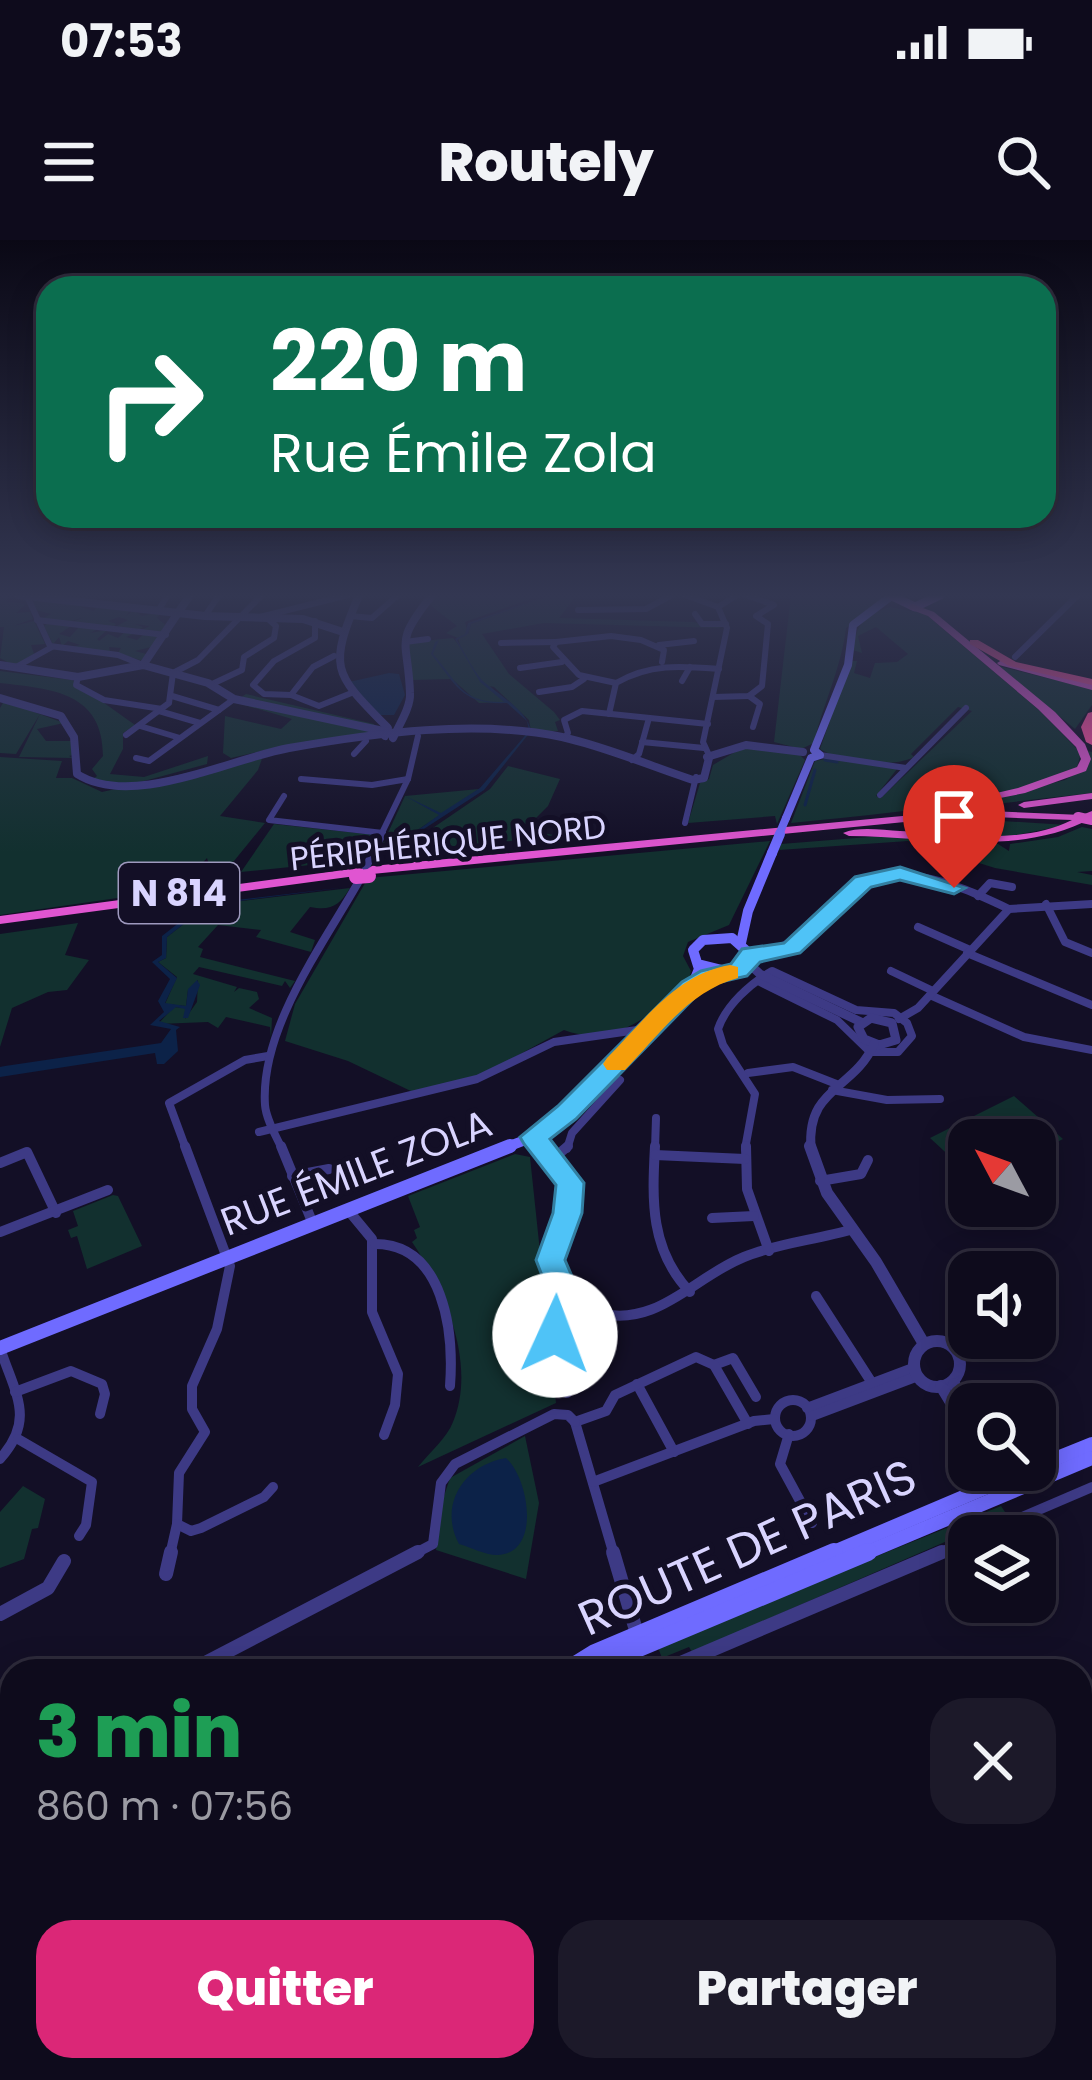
<!DOCTYPE html>
<html lang="fr">
<meta charset="utf-8">
<style>
body{margin:0;font-family:Poppins,sans-serif;background:#1c1929;color:#f1f3f6;height:100vh;display:flex;flex-direction:column;font-size:45px;white-space:nowrap}
*{box-sizing:border-box;margin:0}
p{font-size:39px;color:#9b9ba3}
.icon{flex:none;width:66px;height:66px;fill:none;stroke:currentColor;stroke-width:2;stroke-linecap:round;stroke-linejoin:round}
.map{position:relative;flex:1;overflow:hidden}
.sheet{position:absolute;left:0px;top:1419px;width:1092px;height:423px;display:flex;flex-direction:column;background:#0e0b1c;border-radius:36px 36px 0 0;box-shadow:0 6px 30px #0003,0 0 0 3px #2e2b3b}
.sheet>*{flex:none}
.banner{position:absolute;left:36px;top:36px;width:1020px;height:252px;border-radius:36px;box-shadow:0 6px 30px #0003,0 0 0 3px #2e2b3b;background:#0b6e4f;color:#fff;overflow:hidden}
.needle{width:78px;rotate:311deg}
.buttons{position:absolute;left:948px;top:879px;display:grid;gap:24px}
.buttons a{display:grid;place-items:center;width:108px;height:108px;border-radius:24px;background:#0e0b1c;box-shadow:0 6px 30px #0003,0 0 0 3px #2e2b3b;font-size:60px}
.pin{position:absolute;display:grid;place-items:center;width:102px;height:102px;color:#fff;margin:-123px -51px;border-radius:50% 50% 50% 0;rotate:-45deg;box-shadow:0 0 12px #0007}
.pin .icon{rotate:45deg}
.me{position:absolute;width:132px;margin:-66px;rotate:2deg;stroke-linejoin:round;filter:drop-shadow(0 0 9px #0008)}
.turn{display:flex;align-items:center;gap:42px;height:252px;padding:0 36px;font-size:54px}
.turn .icon{width:156px;height:156px;stroke-width:2.5}
.turn b{display:block;font-size:84px;line-height:102px}
.round{display:grid;place-items:center;flex:none;width:126px;height:126px;border-radius:36px;background:#1c1929}
.head{display:flex;align-items:center;justify-content:space-between;height:204px;padding:0 36px}
h1{font-size:72px;font-weight:800;line-height:90px;color:#1e9e55}
.button{display:flex;gap:24px;margin-top:auto;padding:24px 36px}
.button a{flex:1;height:138px;border-radius:36px;background:#db2777;color:#fff;font-size:48px;font-weight:800;line-height:138px;text-align:center}
.button a+a{background:#1c1929;color:#f1f3f6}
.status{display:flex;justify-content:space-between;align-items:center;height:84px;padding:0 60px;background:#0e0b1c;direction:ltr}
.status svg{height:33px;fill:currentColor}
header{display:flex;justify-content:space-between;align-items:center;height:156px;padding:0 36px;background:#0e0b1c;font-size:54px;font-weight:800}
.map>svg:first-child{display:block}
.green{fill:#12302f}
.water{fill:#0c2248}
.lines{fill:none;stroke-linecap:round;stroke-linejoin:round}
.stream{stroke:#0c2248;stroke-width:3}
.minor-far3{stroke:#3d3a85;stroke-width:6}
.minor-far2{stroke:#3d3a85;stroke-width:8}
.minor-far1{stroke:#3d3a85;stroke-width:10}
.minor{stroke:#3d3a85;stroke-width:14}
.tertiary-far3{stroke:#3d3a85;stroke-width:8}
.tertiary-far2{stroke:#3d3a85;stroke-width:9}
.tertiary-far1{stroke:#3d3a85;stroke-width:12}
.tertiary{stroke:#3d3a85;stroke-width:15}
.secondary-far3{stroke:#6f6bff;stroke-width:8}
.secondary-far2{stroke:#6f6bff;stroke-width:10}
.secondary-far1{stroke:#6f6bff;stroke-width:14}
.secondary{stroke:#6f6bff;stroke-width:18}
.primary{stroke:#c25bff;stroke-width:9}
.trunk{fill:#e055d1;fill-rule:evenodd}
.motorway{fill:#ff4fa3;fill-rule:evenodd}
.secondary-bridge-far1{stroke:#6f6bff;stroke-width:8}
.secondary-bridge{stroke:#6f6bff;stroke-width:10}
.trunk-bridge-far1{stroke:#e055d1;stroke-width:10}
.trunk-bridge{stroke:#e055d1;stroke-width:14}
.route{fill:#4fc3f7;stroke:#337fa1;stroke-width:3}
.slow{fill:#f59e0b}
.labels{text-anchor:middle;stroke-width:10;stroke-linejoin:round;paint-order:stroke}
.far-street-label{font-size:33px;fill:#d9d4ff;stroke:#130f26}
.shield{fill:#130f26;stroke:#9e99be;stroke-width:3}
.shield-label{font-size:36px;font-weight:bold;fill:#d9d4ff}
.street-label{font-size:39px;fill:#d9d4ff;stroke:#130f26}
.near-street-label{font-size:48px;fill:#d9d4ff;stroke:#130f26}
</style>
<div class="status"><b>07:53</b><svg viewBox="0 0 49 12"><path d="M0 12V9h3v3zM5 12V6h3v6zM10 12V3h3v9zM15 12V0h3v12zM26 1h20v11H26zM47 4h2v5h-2z"/></svg></div>
<header><svg class="icon" aria-label="menu" viewBox="0 0 24 24"><path d="M4 6h16M4 12h16M4 18h16"/></svg>Routely<svg class="icon" aria-label="search" viewBox="0 0 24 24"><circle cx="10" cy="10" r="6"/><path d="M15 15l6 6"/></svg></header>
<div class="map">
<svg width="1092" height="1840" viewBox="0 0 1092 1840">
<rect width="100%" height="100%" fill="#130f26"/>
<g class="green">
<polygon points="0,355 11,356 5,361 26,364 16,373 30,372 33,379 13,386 34,381 45,404 31,405 34,414 14,426 0,418 4,387 0,387"/>
<polygon points="436,355 541,355 465,382 468,394 471,384 550,355 577,355 559,378 693,382 722,388 544,383 482,394 509,434 554,472 560,480 555,482 558,491 562,491 531,491 529,480 494,447 490,446 505,462 479,463 452,439 411,440 408,405 412,402 453,398 461,408 458,398 446,393 457,386 430,365"/>
<path d="M791 355H885V359L846 388C841 430 822 466 814 503L801 509 774 502Z"/>
<polygon points="39,359 94,365 81,367 94,371 97,366 131,369 126,376 134,370 142,376 161,372 157,378 167,386 161,393 141,390 150,386 135,384 143,387 139,390 115,387 128,380 119,377 108,381 116,384 113,387 72,382 85,377 68,382 42,379 51,374 36,370 33,362"/>
<path d="M890 367 925 374 1039 470 1081 513 1077 527C1021 564 862 575 791 583L815 521 830 518 897 529 876 556 881 558 972 471 958 467 911 514 914 517C891 529 841 522 820 509L851 421H857L854 433 870 438 875 423 897 422 908 414 876 387 858 396 862 413 853 410C856 384 865 375 890 367Z"/>
<polygon points="47,384 71,386 59,394 70,397 79,387 98,389 90,393 107,390 97,399 99,401 108,394 118,398 125,392 135,393 126,397 137,400 144,394 160,396 155,406 135,411 146,414 143,421 118,413 121,408 109,407 110,412 72,407 80,405 68,401 62,406 59,397 53,404 44,386"/>
<polygon points="998,426 1092,449 1092,465 1075,489"/>
<path d="M0 431 72 440 135 485 123 493V509L110 534 144 537 208 516 207 524 133 544 89 542 97 536 92 529 103 516C103 452 52 449 0 443Z"/>
<polygon points="246,454 374,484 379,497 274,508 231,518 223,513 225,476 281,489 292,479 234,462"/>
<polygon points="4,461 64,483 37,489 46,501 74,501 73,515 69,516 73,518 19,517 40,474 16,514 0,513 0,468"/>
<polygon points="756,508 799,514 805,520 777,584 775,576 688,583 700,543 709,539 713,525 740,509"/>
<polygon points="1088,511 1092,512 1092,553 951,569 1065,540 1089,525"/>
<polygon points="263,516 258,530 220,576 265,583 234,621 224,626 209,625 207,618 198,628 234,629 229,635 165,645 166,651 0,675 0,517 62,521 56,538 72,538 102,552"/>
<polygon points="508,526 560,539 548,566 525,589 572,599 547,597 396,613 490,549"/>
<polygon points="479,549 386,611 381,608 405,556"/>
<polygon points="1002,581 1067,585 1006,597 921,587"/>
<polygon points="274,584 376,595 366,617 319,625 331,619 324,616 331,606 320,605 316,612 298,615 312,620 310,625 241,632"/>
<polygon points="1082,587 1092,589 1092,631 1077,632 1092,635 1092,645 995,628 908,601 779,610 781,604 881,596 998,604 1009,611 1010,604 1058,597"/>
<path d="M770 601 729 685 688 702 683 716 691 731 689 739C654 774 614 809 564 790L482 835 415 853 348 821 285 801 295 764 368 638Z"/>
<path d="M350 648C339 666 331 671 310 667L290 692 315 700 311 712 256 697 261 690 218 685 198 707 203 709 200 717 295 741 290 748 285 741 282 746 199 727 193 734 237 747 234 752 239 748 257 752 259 759 249 768 272 778 271 798 270 787 226 777 218 788 208 782 158 784 174 767 185 768V779L197 762 198 740 188 750 186 766 165 764 177 737 158 722 166 718 167 697 208 665Z"/>
<polygon points="78,683 65,715 89,720 67,750 48,752 12,768 0,807 0,694"/>
<polygon points="1014,856 1063,899 1035,913 1035,900 969,900 969,934 930,898"/>
<path d="M515 914 530 917 556 1163 418 1227C429 1213 447 1198 453 1182 477 1123 445 1051 412 1002L417 998 414 990 420 987 408 956Z"/>
<polygon points="113,955 118,956 142,1006 87,1029 77,996 71,998 68,990 78,986 73,971"/>
<polygon points="525,1196 539,1263 526,1339 436,1310 441,1265 450,1238"/>
<polygon points="23,1246 45,1259 38,1288 32,1289 24,1319 0,1328 0,1272"/>
<polygon points="1001,1266 1007,1275 692,1412 689,1407 662,1418 657,1405"/>
<polygon points="12,1690 12,1807 0,1816 0,1694"/>
</g>
<g class="water">
<path d="M550 355 471 384 468 394 457 400C464 411 475 434 484 442 499 455 527 470 531 491L484 550 376 620 439 575 405 556 441 573 480 548 529 491 527 481 507 463C462 465 457 446 431 414L435 402 439 400 433 414C459 443 461 463 504 462L480 442 455 399 465 394 468 383Z"/>
<polygon points="389,433 399,434 405,455 394,475 379,475 349,442"/>
<polygon points="347,647 208,665 167,697 166,718 158,722 177,738 165,763 186,766 188,749 197,740 200,745 188,778 183,778 185,769 176,767 159,781 180,787 176,790 178,811 164,824 157,824 155,813 0,837 0,827 5,826 161,803 171,789 150,785 164,772 158,761 170,739 152,722 162,715 162,696 203,664"/>
<path d="M506 1218C529 1238 542 1314 497 1315 485 1315 470 1307 459 1304 438 1265 464 1225 506 1218Z"/>
</g>
<g class="lines">
<g class="stream">
<polyline points="825,520 837,522"/>
<polyline points="805,565 815,530"/>
</g>
<g class="minor-far3">
<polyline points="685,355 718,367 727,388 703,502 708,513"/>
<polyline points="27,356 50,406 118,415 143,425"/>
<polyline points="718,367 737,355"/>
<polyline points="578,370 646,369 672,355"/>
<polyline points="158,371 168,355"/>
<polyline points="695,374 702,384 726,384"/>
<polyline points="205,376 219,355"/>
<polyline points="350,376 372,378 398,355"/>
<polyline points="260,377 348,355"/>
<polyline points="37,380 166,395"/>
<polyline points="405,402 428,399"/>
<polyline points="501,403 556,402"/>
<polyline points="659,405 694,401"/>
<polyline points="334,416 313,427 291,455 319,466 354,452"/>
<polyline points="1015,417 1078,355"/>
<polyline points="16,427 52,407"/>
<polyline points="520,428 562,422"/>
<polyline points="78,437 76,445 104,460 162,469"/>
<polyline points="682,441 690,427"/>
<polyline points="616,443 579,435 553,407 556,402 611,396 641,400 664,410 662,422"/>
<polyline points="210,445 242,430 244,417 274,398 276,386 267,378"/>
<polyline points="539,452 572,447 584,439"/>
<polyline points="291,455 264,454 253,445 274,421 315,398 315,381"/>
<polyline points="172,456 219,470"/>
<polyline points="749,456 760,464 753,487"/>
<polyline points="713,457 749,456 762,446 768,384 756,376 774,365 746,355"/>
<polyline points="159,471 200,483"/>
<path d="M609 474 616 443C650 423 682 426 719 429"/>
<polyline points="140,486 180,498"/>
<polyline points="126,495 169,463 173,433 198,420 262,355"/>
<polyline points="564,498 568,493 564,480 582,471 708,484"/>
<polyline points="642,502 704,508"/>
<polyline points="354,514 366,501"/>
<polyline points="820,515 906,528"/>
<polyline points="136,518 149,521 234,459"/>
<polyline points="632,520 639,514 649,478"/>
<polyline points="301,539 372,545 408,539"/>
<polyline points="880,555 966,468"/>
<polyline points="284,556 269,580 383,593"/>
<polyline points="685,583 696,537"/>
<polyline points="380,597 408,539 418,496"/>
</g>
<g class="minor-far2">
<polyline points="366,627 382,594"/>
<polyline points="978,656 990,643 1012,647"/>
<polyline points="1046,664 1065,702 1092,713"/>
<polyline points="918,687 970,710"/>
<polyline points="967,713 1092,765"/>
<path d="M750 714C790 710 809 692 836 664 887 612 952 642 1009 669"/>
<polyline points="891,731 933,751"/>
<polyline points="930,755 1024,797 1092,810"/>
<polyline points="899,779 918,768 1009,669 1092,664"/>
<polyline points="748,833 793,827 839,845"/>
<polyline points="832,850 887,860 940,859"/>
<polyline points="259,892 477,839 554,802 651,788"/>
<polyline points="533,897 543,909"/>
<polyline points="186,909 169,863 245,820 268,816"/>
<path d="M282 909C276 896 266 879 265 865 260 789 322 706 359 641"/>
<polyline points="567,909 572,893 620,840"/>
<polyline points="655,909 656,878"/>
<path d="M745 909 755 854 723 805 718 789C726 765 751 743 772 731L856 770 894 773 907 783 912 796 898 812H870L837 780 758 741"/>
</g>
<g class="minor-far1">
<polyline points="185,906 230,1026 217,1089 192,1146 192,1169 205,1192 179,1233 177,1284 191,1291 201,1288 264,1257 273,1247"/>
<polyline points="281,906 313,984"/>
<path d="M540 906 570 943 552 1031C561 1053 576 1067 599 1073 657 1088 694 1037 744 1017 778 1003 817 1000 853 989"/>
<path d="M655 906C652 961 650 1010 690 1052"/>
<polyline points="746,906 747,949 769,1011"/>
<polyline points="655,915 745,919"/>
<polyline points="554,918 568,906"/>
<polyline points="0,923 27,912 56,973"/>
<polyline points="292,936 329,929"/>
<polyline points="820,941 861,934 868,920"/>
<polyline points="348,970 372,999 372,1072 398,1134 395,1165 384,1195"/>
<polyline points="712,978 754,976"/>
<polyline points="0,992 108,950"/>
<path d="M375 1004C444 1004 454 1092 450 1146"/>
<polyline points="565,1055 553,1070 567,1153"/>
<polyline points="816,1056 872,1143"/>
<path d="M0 1108C15 1154 36 1179 0 1219"/>
<polyline points="714,1125 733,1118 756,1157"/>
<polyline points="637,1144 674,1212"/>
<polyline points="15,1152 71,1131 102,1144 105,1154 100,1174"/>
<circle cx="793" cy="1178" r="18"/>
<polyline points="807,1168 913,1128"/>
<polyline points="812,1176 918,1136"/>
<polyline points="575,1182 614,1315"/>
<polyline points="575,1182 606,1171 615,1155 696,1117 714,1125 748,1184"/>
<polyline points="789,1194 780,1224 812,1283"/>
<polyline points="18,1199 92,1242 86,1285 79,1296"/>
<polyline points="593,1242 754,1181 774,1179"/>
<polyline points="978,1296 1092,1247"/>
<polyline points="170,1315 177,1284"/>
<polyline points="412,1315 433,1304 441,1243 455,1224 554,1174 568,1175 575,1182"/>
<polyline points="934,1315 969,1300"/>
</g>
<g class="minor">
<polyline points="613,1312 638,1397"/>
<polyline points="166,1334 171,1312"/>
<polyline points="0,1374 48,1348 64,1321"/>
<polyline points="190,1431 418,1312"/>
<polyline points="662,1431 942,1312"/>
<polyline points="0,1552 12,1525"/>
<polyline points="414,1830 414,1840"/>
</g>
<g class="tertiary-far3">
<polyline points="18,355 205,376 303,379 340,391"/>
<path d="M359 355C328 429 333 432 388 488L385 496"/>
<polyline points="0,425 78,437 143,425"/>
<polyline points="143,425 208,443 234,459 393,493"/>
<polyline points="143,425 190,355"/>
<path d="M0 458 61 476 74 497 77 534C132 569 229 519 289 508 375 493 476 479 562 497 607 507 650 526 693 540L704 538 709 518"/>
<path d="M393 498C399 485 411 467 410 453 408 397 393 405 432 355"/>
<polyline points="707,517 746,505 803,512"/>
</g>
<g class="tertiary-far2">
<polyline points="748,723 760,734 861,782"/>
<polygon points="871,778 892,783 896,800 879,805 864,799 858,787"/>
<path d="M811 909C806 847 854 850 874 804"/>
</g>
<g class="tertiary-far1">
<polyline points="810,906 827,953 876,1022 924,1104"/>
<circle cx="937" cy="1124" r="23"/>
<polyline points="954,1144 969,1171"/>
<polyline points="941,1146 969,1192"/>
</g>
<g class="tertiary">
<polyline points="0,1612 12,1628"/>
<polyline points="167,1830 175,1840"/>
</g>
<polyline class="secondary-far3" points="786,578 811,518 820,515 814,510 848,425 853,385 890,357"/>
<g class="secondary-far2">
<polyline points="741,703 748,671 772,613"/>
<polyline points="692,746 699,729 693,710 703,700 732,698 750,714 748,723 730,732 698,724"/>
<polyline points="502,909 533,897 555,881 681,757 723,733"/>
</g>
<g class="secondary-far1">
<polyline points="0,1108 510,906"/>
<polyline points="1035,1227 1092,1204"/>
<polyline points="827,1315 1027,1230"/>
<polyline points="861,1315 1092,1218"/>
</g>
<g class="secondary">
<polyline points="566,1431 595,1413 834,1312"/>
<polyline points="584,1431 868,1312"/>
<polyline points="0,1671 12,1666"/>
</g>
<polyline class="primary" points="890,355 915,367 940,355"/>
<g class="trunk">
<polygon points="912,364 934,372 1055,472 1085,504 1091,519 1086,531 1025,553 949,568 949,564 1018,548 1077,527 1081,519 1076,507 1038,469 928,376 909,369 908,367"/>
<polygon points="1002,420 1092,444 1092,450 999,425 997,423"/>
<polygon points="1092,553 1092,559 1024,568 1018,565 1024,562"/>
<path d="M966 570 1082 575 1092 571V578C1017 618 930 596 849 596L843 593C859 586 882 590 900 591 954 593 1021 606 1072 580L966 576 372 634 366 630 372 626Z"/>
<polygon points="359,628 363,629 363,635 0,684 0,676"/>
</g>
<g class="motorway">
<polygon points="970,400 978,400 1016,422 1092,439 1092,445 1009,426 970,404"/>
<polygon points="1092,472 1092,505 1086,502 1081,487 1088,473"/>
</g>
<polyline class="secondary-bridge-far1" points="778,597 786,578"/>
<polyline class="secondary-bridge" points="772,613 780,594"/>
<polyline class="trunk-bridge-far1" points="1078,577 1092,580"/>
<polyline class="trunk-bridge" points="356,637 369,636"/>
</g>
<linearGradient id="sky" x2="0" y2="1"><stop stop-color="#0a0815"/><stop offset="0.58" stop-color="#333752"/><stop offset="1" stop-color="#333752" stop-opacity="0"/></linearGradient>
<rect width="1092" height="613" fill="url(#sky)"/>
<polygon class="route" points="900,627 965,648 954,654 900,640 871,647 800,713 760,722 747,736 716,743 699,753 576,879 550,899 584,943 582,973 565,1020 580,1055 570,1068 566,1104 555,1108 544,1104 540,1063 548,1051 536,1020 553,973 556,945 524,904 520,897 558,866 682,742 701,731 731,724 742,709 784,703 855,637"/>
<path class="slow" d="M730 725 738 727V738C689 751 659 795 625 830H607L603 824 607 818C644 781 676 734 730 725Z"/>
<g class="labels">
<g class="far-street-label">
<text transform="translate(448 602) rotate(-6)" y="12">PÉRIPHÉRIQUE NORD</text>
</g>
<rect class="shield" x="119" y="623" width="120" height="60" rx="9"/>
<g class="shield-label">
<text x="179" y="666">N 814</text>
</g>
<g class="street-label">
<text transform="translate(356 932) rotate(-21)" y="14">RUE ÉMILE ZOLA</text>
</g>
<g class="near-street-label">
<text transform="translate(747 1307) rotate(-24)" y="17">ROUTE DE PARIS</text>
</g>
</g>
</svg>
<div class="buttons">
<a><svg class="needle" viewBox="-14 -14 28 28"><path d="M0-13l5 13h-10z" fill="#e53935"/><path d="M0 13l5-13h-10z" fill="#9b9ba3"/></svg></a>
<a><svg class="icon" aria-label="sound" viewBox="0 0 24 24"><path d="M4 9h4l5-4v14l-5-4H4zM17 9q2 3 0 6"/></svg></a>
<a><svg class="icon" aria-label="search" viewBox="0 0 24 24"><circle cx="10" cy="10" r="6"/><path d="M15 15l6 6"/></svg></a>
<a><svg class="icon" aria-label="layers" viewBox="0 0 24 24"><path d="M12 4l9 5-9 5-9-5zM3 14l9 5 9-5"/></svg></a>
</div>
<div class="pin" style="left:954px;top:648px;background:#d93025"><svg class="icon" aria-label="arrive" viewBox="0 0 24 24"><path d="M6 21V4h12l-3 4 3 4H6"/></svg></div>
<svg class="me" style="left:555px;top:1095px" viewBox="-20 -20 40 40"><circle r="19" fill="#fff"/><path d="M0-13L10 11 0 6-10 11z" fill="#4fc3f7"/></svg>
<div class="banner">
<div class="turn"><svg class="icon" aria-label="right" viewBox="0 0 24 24"><path d="M7 20v-9h11M14 6l5 5-5 5"/></svg><div><b>220 m</b>Rue Émile Zola</div></div>
</div>
<section class="sheet">
<div class="head"><div><h1>3 min</h1><p>860 m · 07:56</p></div><a class="round"><svg class="icon" aria-label="close" viewBox="0 0 24 24"><path d="M6 6l12 12M18 6L6 18"/></svg></a></div>
<div class="button"><a>Quitter</a><a>Partager</a></div>
</section>
</div>
